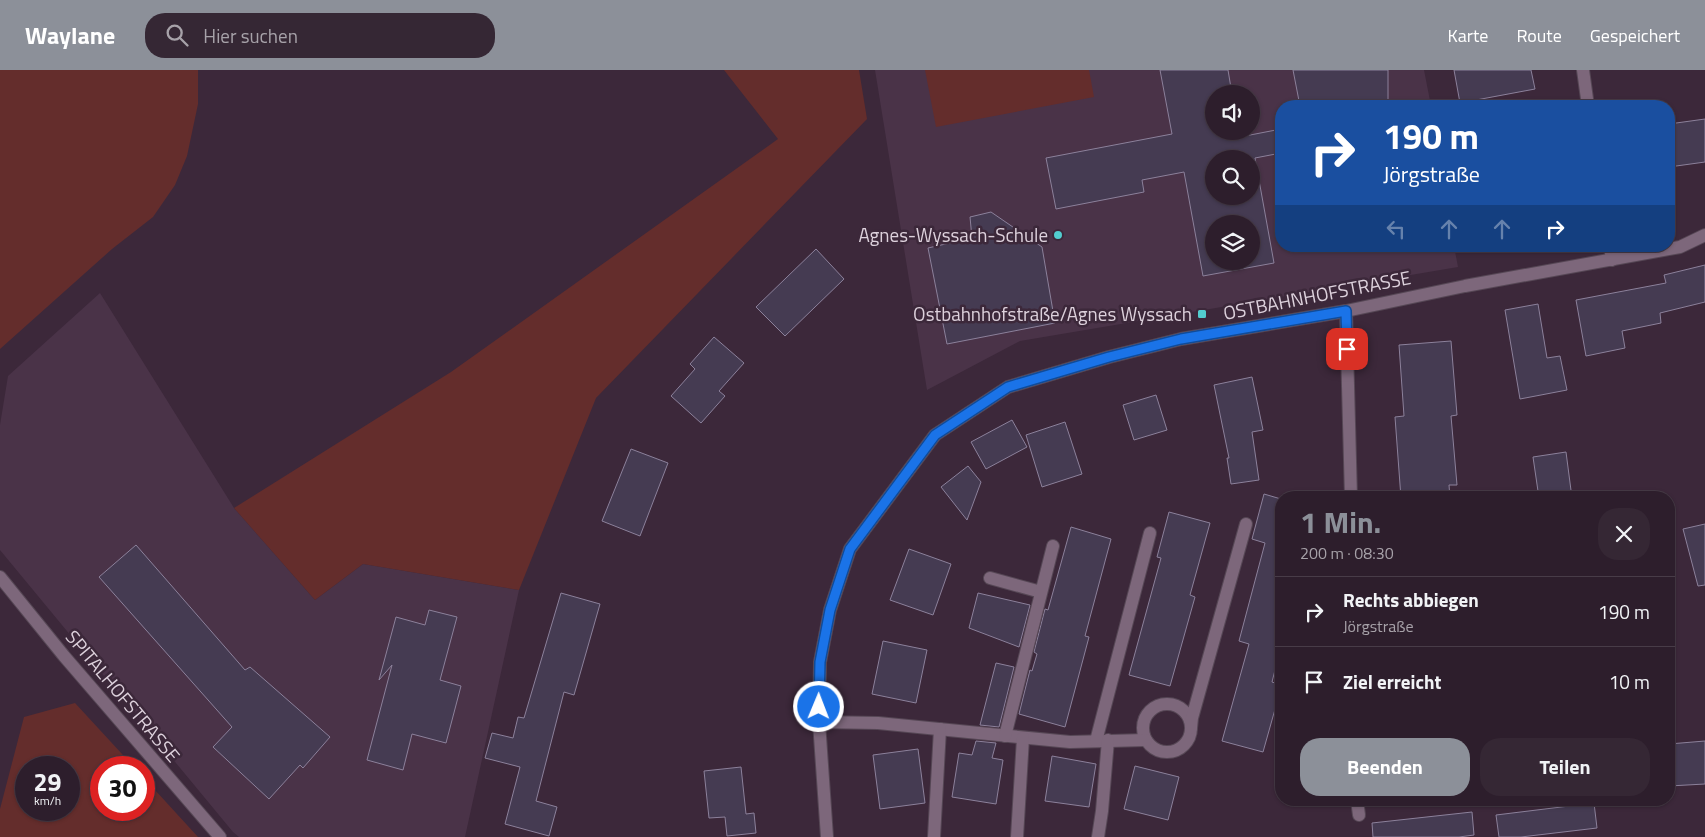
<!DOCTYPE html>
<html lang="de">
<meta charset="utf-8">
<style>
body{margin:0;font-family:"Titillium Web",sans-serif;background:#352734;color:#f1f3f6;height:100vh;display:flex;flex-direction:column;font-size:19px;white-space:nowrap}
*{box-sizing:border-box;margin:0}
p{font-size:16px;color:#a7a2a9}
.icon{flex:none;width:28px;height:28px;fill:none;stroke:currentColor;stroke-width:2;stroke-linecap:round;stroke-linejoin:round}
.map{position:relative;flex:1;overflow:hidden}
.sheet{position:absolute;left:1275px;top:421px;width:400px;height:315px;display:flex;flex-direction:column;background:#2d1e2c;border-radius:20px;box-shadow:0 1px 4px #0004,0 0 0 1px #483c48}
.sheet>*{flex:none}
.banner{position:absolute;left:1275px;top:30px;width:400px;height:152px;border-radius:20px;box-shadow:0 1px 4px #0004,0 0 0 1px #483c48;background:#1a4fa0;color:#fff;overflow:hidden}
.controls{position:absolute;left:1205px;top:15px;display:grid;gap:10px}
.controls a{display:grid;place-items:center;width:55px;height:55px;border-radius:50%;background:#2d1e2c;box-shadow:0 1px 4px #0004,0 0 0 1px #483c48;font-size:25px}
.speed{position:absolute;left:15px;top:686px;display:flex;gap:10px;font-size:25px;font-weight:700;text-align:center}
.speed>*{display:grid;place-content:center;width:65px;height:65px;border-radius:50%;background:#2d1e2c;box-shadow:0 1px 4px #0004,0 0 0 1px #483c48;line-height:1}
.speed small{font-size:12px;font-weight:400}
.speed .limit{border:8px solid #d22;background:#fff;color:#111}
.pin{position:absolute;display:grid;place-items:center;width:42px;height:42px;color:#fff;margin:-21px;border-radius:10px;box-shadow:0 2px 8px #0006}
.me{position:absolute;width:55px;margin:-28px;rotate:1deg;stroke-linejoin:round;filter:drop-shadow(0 0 4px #0008)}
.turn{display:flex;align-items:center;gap:18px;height:105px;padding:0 25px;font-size:22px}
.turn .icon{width:65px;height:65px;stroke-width:2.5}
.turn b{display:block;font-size:35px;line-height:42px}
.lanes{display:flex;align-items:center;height:48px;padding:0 25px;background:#0003;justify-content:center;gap:25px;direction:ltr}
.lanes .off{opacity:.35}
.round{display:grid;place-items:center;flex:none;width:52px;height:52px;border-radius:20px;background:#352734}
.overview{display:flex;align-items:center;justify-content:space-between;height:85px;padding:0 25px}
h1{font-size:30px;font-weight:700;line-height:38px;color:#8c9099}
.button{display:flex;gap:10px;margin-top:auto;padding:10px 25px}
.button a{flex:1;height:58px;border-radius:20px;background:#8c9099;color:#fff;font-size:20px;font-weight:700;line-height:58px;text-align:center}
.button a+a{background:#352734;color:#f1f3f6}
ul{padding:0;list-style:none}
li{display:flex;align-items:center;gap:15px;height:70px;padding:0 25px;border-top:1px solid #483c48}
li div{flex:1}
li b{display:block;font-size:19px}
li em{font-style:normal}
header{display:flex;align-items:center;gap:30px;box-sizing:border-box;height:70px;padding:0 25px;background:#8c9099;color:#fff}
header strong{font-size:24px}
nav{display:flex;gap:28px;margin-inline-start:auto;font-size:18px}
.search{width:350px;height:45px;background:#352734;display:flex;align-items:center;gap:12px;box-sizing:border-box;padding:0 18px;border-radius:20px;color:#a7a2a9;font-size:19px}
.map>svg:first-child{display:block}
.built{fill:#4a3348;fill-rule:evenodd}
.green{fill:#642d2c;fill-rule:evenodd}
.building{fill:#453b52;stroke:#8c819b;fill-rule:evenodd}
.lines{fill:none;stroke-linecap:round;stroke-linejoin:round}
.minor-casing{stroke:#564755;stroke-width:14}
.minor{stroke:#7d677b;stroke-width:12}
.route-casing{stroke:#114b97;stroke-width:12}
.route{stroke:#1a73e8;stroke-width:9}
.poi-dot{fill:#52cdcf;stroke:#3c283a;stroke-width:2}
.labels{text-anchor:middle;stroke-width:5;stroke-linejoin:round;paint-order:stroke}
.poi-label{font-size:19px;fill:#ddd1dc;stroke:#3c283a;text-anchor:end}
.street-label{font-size:19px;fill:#ddd1dc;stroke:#3c283a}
</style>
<header>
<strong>Waylane</strong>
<div class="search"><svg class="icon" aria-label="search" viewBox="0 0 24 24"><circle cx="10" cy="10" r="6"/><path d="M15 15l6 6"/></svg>Hier suchen</div>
<nav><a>Karte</a><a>Route</a><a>Gespeichert</a></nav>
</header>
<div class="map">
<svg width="1705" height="767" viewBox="0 0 1705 767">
<rect width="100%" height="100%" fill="#3c283a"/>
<g class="built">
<path d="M875 0H1424L1431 36H1281V176H1454L1458 197 1020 271 927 320ZM1214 24H1251V61H1214ZM1214 89H1251V126H1214ZM1214 154H1251V191H1214Z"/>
<polygon points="100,223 234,438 315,530 363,494 519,520 465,767 239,767 233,762 0,480 0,355 8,306"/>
</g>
<g class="green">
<polygon points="0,0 198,0 198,34 187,86 175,115 153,147 112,179 0,279"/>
<polygon points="724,0 859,0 867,49 596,328 519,520 363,494 315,530 234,438 451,302 778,69"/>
<polygon points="925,0 1089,0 1094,27 936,57"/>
<path d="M75 633 134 697 101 698V740H144V708L198 767H0V739L24 647ZM26 698H69V740H26Z"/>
</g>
<g class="building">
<path d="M1160 0H1228L1232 24H1214V61H1239L1240 67 1281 59V83L1255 88 1274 193 1203 206 1184 102 1142 110 1144 122 1056 139 1046 88 1172 64ZM1214 89H1251V126H1214ZM1214 154H1251V191H1214Z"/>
<polygon points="1293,0 1388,0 1388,36 1300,36"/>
<polygon points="1454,0 1531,0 1535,19 1460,33"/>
<polygon points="1705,49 1705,92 1669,97 1669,54"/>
<polygon points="991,142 1042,177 1055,253 947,274 928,178 972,168 970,147"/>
<polygon points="816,179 844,209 785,266 756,237"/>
<polygon points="1705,195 1705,232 1660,243 1661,253 1622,261 1625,278 1586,286 1576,230 1666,213 1664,205"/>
<polygon points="1538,234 1547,288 1560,286 1567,320 1520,329 1505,240"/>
<polygon points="714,267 744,293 719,321 725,326 701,353 671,326 695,299 690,294"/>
<polygon points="1451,271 1457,345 1451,346 1457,415 1449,415 1450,428 1401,428 1395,347 1404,346 1399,275"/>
<polygon points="1252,307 1263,360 1252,362 1259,410 1231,414 1227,388 1229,388 1214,315"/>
<polygon points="1156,325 1167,360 1134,370 1123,335"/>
<polygon points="1012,350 1027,377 986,399 971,372"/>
<polygon points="1065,352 1082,404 1042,417 1026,365"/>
<polygon points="631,379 668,393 640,466 602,451"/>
<polygon points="1566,382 1572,428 1539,428 1533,387"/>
<polygon points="968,396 981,412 967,450 941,417"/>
<polygon points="1264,424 1281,429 1281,576 1272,612 1281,615 1281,618 1263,682 1222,671 1249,574 1239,571 1265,473 1252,469"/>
<polygon points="1169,442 1210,453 1190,525 1195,527 1170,616 1129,605 1161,488 1157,487"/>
<polygon points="1705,454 1705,515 1698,516 1683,459"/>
<polygon points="1071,457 1111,469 1085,566 1089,567 1065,657 1019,644 1030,600 1032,601 1037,584 1034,582 1045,539 1048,540"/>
<polygon points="136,475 245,600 250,597 330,667 303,698 300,695 269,729 213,677 232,657 99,507"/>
<polygon points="909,479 951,494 933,545 890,530"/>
<polygon points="561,523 600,534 574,625 564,622 536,731 557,737 549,766 505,754 520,697 485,688 492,663 513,668 518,647 524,648"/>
<polygon points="978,523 1030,535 1019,577 969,558"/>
<polygon points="429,540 457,547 440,610 461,616 446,673 412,664 403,700 367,690 392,595 379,610 396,547 425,555"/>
<polygon points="883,571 927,580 916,633 872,624"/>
<polygon points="996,593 1014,597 999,657 980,655"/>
<polygon points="976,671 996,673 992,688 1003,690 996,734 952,727 959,683 972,685"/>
<polygon points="1705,671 1705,714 1669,716 1669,674"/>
<polygon points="918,679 925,733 880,739 873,685"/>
<polygon points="1052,686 1096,694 1089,737 1045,731"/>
<polygon points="1135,696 1179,707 1168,750 1124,739"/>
<polygon points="741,697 746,744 754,743 756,763 727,766 725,747 709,748 704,701"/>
<polygon points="1594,733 1597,758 1521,767 1499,767 1496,745"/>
<polygon points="1472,742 1474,765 1459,767 1373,767 1372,753"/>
</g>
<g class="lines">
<g class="minor-casing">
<g id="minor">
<polyline points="1583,0 1588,36"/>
<polyline points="1610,176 1612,190"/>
<polyline points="1346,241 1351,428"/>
<polyline points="0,507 64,586 220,767"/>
<polyline points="990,508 1041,522"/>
<circle cx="1167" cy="658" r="24"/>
<polyline points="819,652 878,653 1070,672 1146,670"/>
<polyline points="1191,658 1192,648 1246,454"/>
<polyline points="1005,666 1053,476"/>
<polyline points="1096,671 1150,463"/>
<polyline points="1357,730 1359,745"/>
<polyline points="827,767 819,652 820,592 830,540 850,479 935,365 1008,317 1109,287 1181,269 1346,241 1465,216 1680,177 1705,165"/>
<polyline points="934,767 940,659"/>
<polyline points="1017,767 1023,668"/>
<polyline points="1098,767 1102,741 1108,670"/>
</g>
</g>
<use href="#minor" class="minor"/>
</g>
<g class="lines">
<g class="route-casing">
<polyline id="route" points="819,637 820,592 830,540 850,479 935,365 1008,317 1109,287 1181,269 1346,241 1347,279"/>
</g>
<use href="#route" class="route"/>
</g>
<g class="poi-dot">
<circle cx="1058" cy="165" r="5"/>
<rect x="1197" y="239" width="10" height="10" rx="2.5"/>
</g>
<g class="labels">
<g class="poi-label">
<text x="1048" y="172">Agnes-Wyssach-Schule</text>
<text x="1192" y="251">Ostbahnhofstraße/Agnes Wyssach</text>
</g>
<g class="street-label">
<text transform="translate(1317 225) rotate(-11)" y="7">OSTBAHNHOFSTRASSE</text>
<text transform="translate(123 626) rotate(50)" y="7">SPITALHOFSTRASSE</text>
</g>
</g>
</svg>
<div class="controls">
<a><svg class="icon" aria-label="sound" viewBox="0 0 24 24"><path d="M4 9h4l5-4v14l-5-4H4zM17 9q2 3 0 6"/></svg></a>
<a><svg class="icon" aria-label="search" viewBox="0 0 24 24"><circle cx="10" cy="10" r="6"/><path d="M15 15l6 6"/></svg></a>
<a><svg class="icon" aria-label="layers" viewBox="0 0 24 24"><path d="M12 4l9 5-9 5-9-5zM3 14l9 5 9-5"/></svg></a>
</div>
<div class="speed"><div>29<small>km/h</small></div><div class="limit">30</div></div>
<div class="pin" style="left:1347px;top:279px;background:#d93025"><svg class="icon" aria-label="arrive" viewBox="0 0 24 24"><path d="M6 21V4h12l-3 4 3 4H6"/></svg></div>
<svg class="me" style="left:819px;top:637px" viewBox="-20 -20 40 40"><circle r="17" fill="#1a73e8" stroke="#fff" stroke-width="3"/><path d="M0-11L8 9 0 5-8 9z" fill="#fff"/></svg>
<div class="banner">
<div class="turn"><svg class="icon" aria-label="right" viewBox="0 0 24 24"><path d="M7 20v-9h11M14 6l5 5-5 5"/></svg><div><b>190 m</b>Jörgstraße</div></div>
<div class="lanes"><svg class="icon off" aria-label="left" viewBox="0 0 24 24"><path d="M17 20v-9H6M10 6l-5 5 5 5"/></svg><svg class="icon off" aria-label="ahead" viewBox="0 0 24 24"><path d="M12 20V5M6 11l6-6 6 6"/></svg><svg class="icon off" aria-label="ahead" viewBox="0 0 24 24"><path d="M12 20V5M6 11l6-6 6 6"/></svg><svg class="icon" aria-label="right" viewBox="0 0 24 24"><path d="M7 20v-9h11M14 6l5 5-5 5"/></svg></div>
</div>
<section class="sheet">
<div class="overview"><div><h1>1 Min.</h1><p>200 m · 08:30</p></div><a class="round"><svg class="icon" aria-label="close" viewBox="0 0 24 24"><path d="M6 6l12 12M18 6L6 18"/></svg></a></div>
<ul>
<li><svg class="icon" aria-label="right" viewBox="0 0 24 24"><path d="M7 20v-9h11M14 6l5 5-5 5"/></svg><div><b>Rechts abbiegen</b><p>Jörgstraße</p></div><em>190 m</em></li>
<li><svg class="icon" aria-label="arrive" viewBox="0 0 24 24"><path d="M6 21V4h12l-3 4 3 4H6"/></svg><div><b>Ziel erreicht</b></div><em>10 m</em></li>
</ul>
<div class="button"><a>Beenden</a><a>Teilen</a></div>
</section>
</div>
